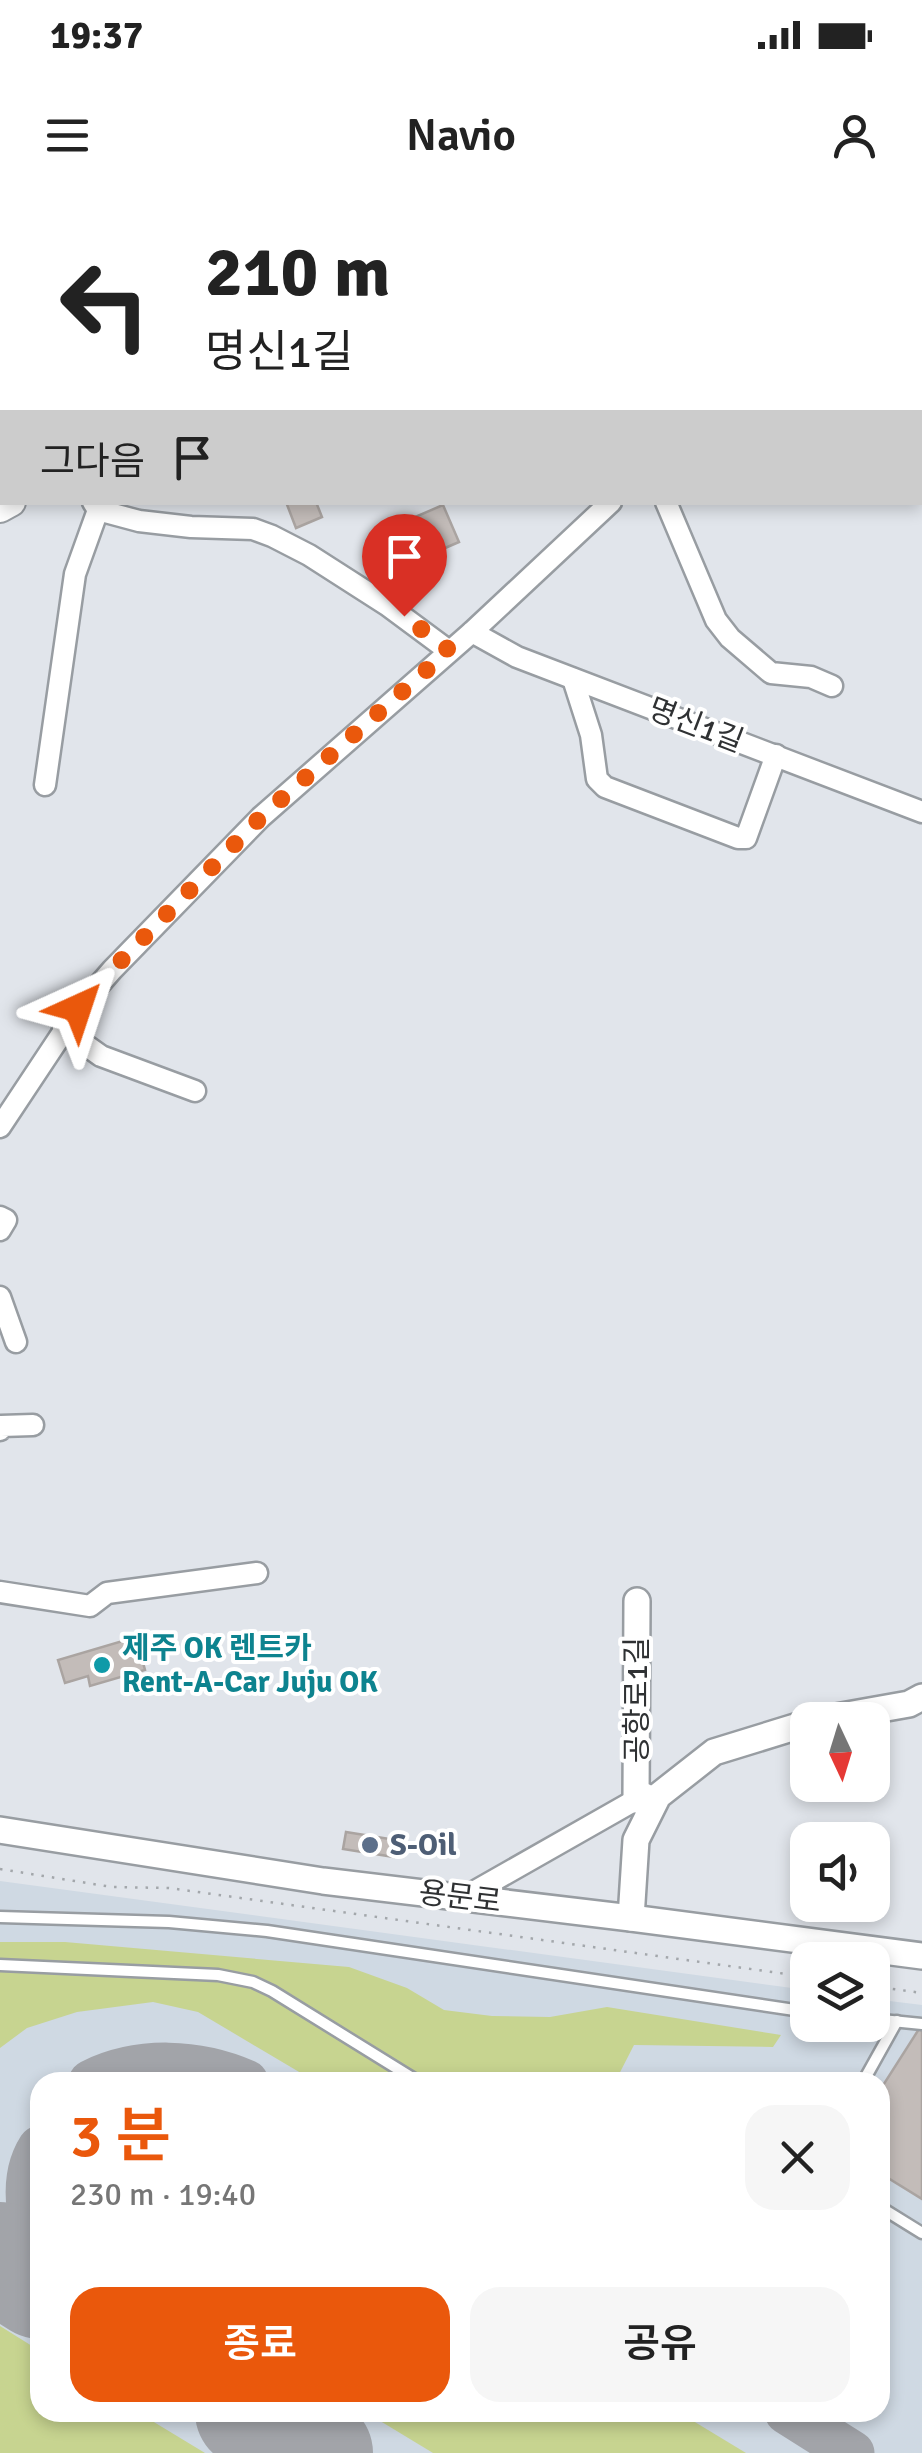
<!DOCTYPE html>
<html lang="ko">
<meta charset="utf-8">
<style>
body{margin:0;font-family:Signika,"Noto Sans KR",sans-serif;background:#f6f6f6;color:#222;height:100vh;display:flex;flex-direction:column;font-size:38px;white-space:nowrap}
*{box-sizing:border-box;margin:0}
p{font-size:32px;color:#767676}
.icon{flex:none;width:55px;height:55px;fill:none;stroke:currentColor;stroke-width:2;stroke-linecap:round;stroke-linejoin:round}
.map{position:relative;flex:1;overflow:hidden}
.details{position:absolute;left:30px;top:1872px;width:860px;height:350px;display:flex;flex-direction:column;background:#fff;border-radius:30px;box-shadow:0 5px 15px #0003}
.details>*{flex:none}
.top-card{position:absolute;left:0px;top:0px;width:922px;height:305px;box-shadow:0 5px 15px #0003;background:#fff;color:#222;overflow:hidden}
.needle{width:65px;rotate:176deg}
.fabs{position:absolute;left:790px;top:1502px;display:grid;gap:20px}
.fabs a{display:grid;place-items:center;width:100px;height:100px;border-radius:20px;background:#fff;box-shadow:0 5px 15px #0003;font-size:50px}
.pin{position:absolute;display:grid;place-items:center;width:85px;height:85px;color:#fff;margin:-102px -42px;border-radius:50% 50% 50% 0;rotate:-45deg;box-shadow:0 0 10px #0007}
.pin .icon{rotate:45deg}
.me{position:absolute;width:110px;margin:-55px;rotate:42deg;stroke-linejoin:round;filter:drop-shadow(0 0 8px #0008)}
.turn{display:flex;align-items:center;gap:35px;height:210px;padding:0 40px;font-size:45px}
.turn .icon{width:130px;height:130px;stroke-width:2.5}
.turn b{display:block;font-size:70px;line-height:85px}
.then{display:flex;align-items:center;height:95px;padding:0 40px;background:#0003;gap:20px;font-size:38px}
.round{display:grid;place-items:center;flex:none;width:105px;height:105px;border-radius:30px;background:#f6f6f6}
.headline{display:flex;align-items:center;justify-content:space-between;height:170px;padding:0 40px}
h1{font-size:60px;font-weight:600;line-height:75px;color:#ea580c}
.button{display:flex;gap:20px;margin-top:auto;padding:20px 40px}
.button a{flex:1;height:115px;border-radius:30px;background:#ea580c;color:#fff;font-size:40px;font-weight:600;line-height:115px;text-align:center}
.button a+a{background:#f6f6f6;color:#222}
.status{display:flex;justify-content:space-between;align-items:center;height:70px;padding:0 50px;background:#fff;direction:ltr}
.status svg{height:28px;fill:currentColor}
header{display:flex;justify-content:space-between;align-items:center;height:130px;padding:0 40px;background:#fff;font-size:45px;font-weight:600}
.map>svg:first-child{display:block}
.built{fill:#cfd9e3;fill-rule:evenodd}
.green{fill:#c7d490}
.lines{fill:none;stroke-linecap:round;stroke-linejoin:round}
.taxiway{stroke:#a2a4a9;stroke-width:45}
.runway{stroke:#a2a4a9;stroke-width:112}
.building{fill:#c3bcb9;stroke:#aaa4a1;stroke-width:2.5}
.service-casing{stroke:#989da2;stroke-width:15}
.minor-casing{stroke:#989da2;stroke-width:25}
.tertiary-casing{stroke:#989da2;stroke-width:30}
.secondary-casing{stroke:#989da2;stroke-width:32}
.path{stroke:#a3a7ab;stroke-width:2.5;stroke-dasharray:2.5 8;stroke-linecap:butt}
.service{stroke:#fff;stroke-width:10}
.minor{stroke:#fff;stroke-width:20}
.tertiary{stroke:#fff;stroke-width:25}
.secondary{stroke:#fff;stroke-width:28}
.route{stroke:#ea580c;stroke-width:18;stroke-dasharray:0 32.4}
.culture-dot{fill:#0f9aa8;stroke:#fff;stroke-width:4}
.service-dot{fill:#5c6f8a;stroke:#fff;stroke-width:4}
.labels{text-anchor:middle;stroke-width:8;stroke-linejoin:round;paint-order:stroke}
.street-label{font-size:30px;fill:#2f3133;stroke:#fff}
.culture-label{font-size:30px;font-weight:bold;fill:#0d838f;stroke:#fff;text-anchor:start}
.service-label{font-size:30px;font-weight:bold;fill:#4e5e75;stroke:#fff;text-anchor:start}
</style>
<div class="status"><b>19:37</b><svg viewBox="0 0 49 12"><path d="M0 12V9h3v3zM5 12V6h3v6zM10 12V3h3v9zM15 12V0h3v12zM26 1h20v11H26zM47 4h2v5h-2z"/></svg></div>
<header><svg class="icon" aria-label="menu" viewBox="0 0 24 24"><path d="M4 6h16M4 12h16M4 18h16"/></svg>Navio<svg class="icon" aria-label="person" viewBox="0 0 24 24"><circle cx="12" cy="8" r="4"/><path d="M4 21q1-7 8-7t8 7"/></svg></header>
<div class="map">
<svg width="922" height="2253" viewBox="0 0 922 2253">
<rect width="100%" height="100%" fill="#e1e5eb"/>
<path class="built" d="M0 1681 807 1790 808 1825H872L873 1799 922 1805V2253H0ZM40 1882H880V2212H40Z"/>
<g class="green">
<polygon points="0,1742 65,1742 349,1767 407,1788 444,1810 492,1816 550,1817 607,1807 781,1835 773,1847 634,1845 615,1882 316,1882 198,1812 153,1802 77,1812 27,1828 0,1848"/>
<polygon points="0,2126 40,2151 40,2212 139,2213 205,2253 0,2253"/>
<polygon points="367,2213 680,2213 746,2253 433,2253"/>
</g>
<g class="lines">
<g class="taxiway">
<path d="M91 1882C139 1858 198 1861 246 1882"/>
<path d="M40 1948C20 1979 29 2020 40 2053"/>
<polyline points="787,2212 852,2253"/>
</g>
<g class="runway">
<polyline points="0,2058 40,2083"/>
<polyline points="251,2212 317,2253"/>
</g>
</g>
<g class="building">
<polygon points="286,302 316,302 322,317 296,328"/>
<polygon points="443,305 459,342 394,370 378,333"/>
<polygon points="136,1437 145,1470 90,1486 88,1476 65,1483 58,1460"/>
<polygon points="346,1632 396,1640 394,1657 343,1649"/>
<polygon points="919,1829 922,1831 922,1999 880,1973 880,1890"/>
</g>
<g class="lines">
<g class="service-casing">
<g id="service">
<polyline points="0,1717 169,1722 267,1731 808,1812"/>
<polyline points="0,1765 218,1775 253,1782 272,1791 419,1882"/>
<polyline points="872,1819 922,1824"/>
<polyline points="863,1882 897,1821"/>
<polyline points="880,2007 922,2033"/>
</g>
</g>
<g class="minor-casing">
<g id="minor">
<polyline points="920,83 922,82"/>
<polyline points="0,163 2,166"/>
<polyline points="666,302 716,420 730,438 771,473 811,477 832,486"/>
<polyline points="98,310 139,321 191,327 253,329 272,336 309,355 387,405 449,451"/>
<polyline points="472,432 517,457 922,612"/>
<polyline points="573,479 591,535 597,579 605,587 738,638 746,638 776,555"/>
<polyline points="45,585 75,374 98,310 93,302"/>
<polyline points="63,829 101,856 195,891"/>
<polyline points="0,927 79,808 112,770 261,617 472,432 611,302"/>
<polyline points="0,1017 6,1020 0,1030"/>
<polyline points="0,1097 16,1142"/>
<polyline points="0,1230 1,1226 33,1225"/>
<polyline points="0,1392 90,1406 107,1393 257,1373"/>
<polyline points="463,1698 646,1594"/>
</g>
</g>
<g class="tertiary-casing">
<g id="tertiary">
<polyline points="819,1520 909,1504 922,1497"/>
<polyline points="636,1600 637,1401"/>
<polyline points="0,1630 323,1681 631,1718 922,1756"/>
<polyline points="631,1718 636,1640 658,1596 714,1552 808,1523"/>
</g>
</g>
<g class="secondary-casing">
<g id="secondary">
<polyline points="666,2 671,0"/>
<polyline points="0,308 11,302"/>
</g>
</g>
<g class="path">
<polyline points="0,1669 112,1687 169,1688 808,1777"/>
<polyline points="872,1786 922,1793"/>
</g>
<use href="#service" class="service"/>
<use href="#minor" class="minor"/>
<use href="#tertiary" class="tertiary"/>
<use href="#secondary" class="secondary"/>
</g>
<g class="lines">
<polyline class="route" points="78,808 112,770 261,617 449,450 404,416"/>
</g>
<circle class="culture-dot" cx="102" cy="1465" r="10"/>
<circle class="service-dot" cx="370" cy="1645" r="10"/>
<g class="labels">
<g class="street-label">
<text transform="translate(696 525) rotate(21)" y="10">명신1길</text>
<text transform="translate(637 1500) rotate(-90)" y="10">공항로1길</text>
<text transform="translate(460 1697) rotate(7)" y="10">용문로</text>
</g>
<g class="culture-label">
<text x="122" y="1458">제주 OK 렌트카<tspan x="122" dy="34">Rent-A-Car Juju OK</tspan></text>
</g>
<g class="service-label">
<text x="390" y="1655">S-Oil</text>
</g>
</g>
</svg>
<div class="fabs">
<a><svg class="needle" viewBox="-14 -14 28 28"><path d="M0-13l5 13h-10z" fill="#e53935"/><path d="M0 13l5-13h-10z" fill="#767676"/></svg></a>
<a><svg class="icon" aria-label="sound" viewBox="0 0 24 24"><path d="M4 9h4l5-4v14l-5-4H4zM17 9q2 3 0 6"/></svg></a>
<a><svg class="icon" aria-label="layers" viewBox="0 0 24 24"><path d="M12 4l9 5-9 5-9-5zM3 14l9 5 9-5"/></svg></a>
</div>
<div class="pin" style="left:404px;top:416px;background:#d93025"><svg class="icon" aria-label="arrive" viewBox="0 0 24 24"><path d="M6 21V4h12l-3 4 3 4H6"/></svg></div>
<svg class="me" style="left:78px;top:808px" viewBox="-20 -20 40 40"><path d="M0-17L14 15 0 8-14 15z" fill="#ea580c" stroke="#fff" stroke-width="4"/></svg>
<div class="top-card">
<div class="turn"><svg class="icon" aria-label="left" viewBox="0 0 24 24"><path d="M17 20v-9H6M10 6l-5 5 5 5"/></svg><div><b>210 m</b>명신1길</div></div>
<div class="then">그다음<svg class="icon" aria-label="arrive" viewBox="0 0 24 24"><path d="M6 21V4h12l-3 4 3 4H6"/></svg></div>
</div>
<section class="details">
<div class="headline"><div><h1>3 분</h1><p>230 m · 19:40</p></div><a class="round"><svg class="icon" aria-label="close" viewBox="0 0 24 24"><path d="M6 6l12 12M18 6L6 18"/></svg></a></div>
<div class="button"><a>종료</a><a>공유</a></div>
</section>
</div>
